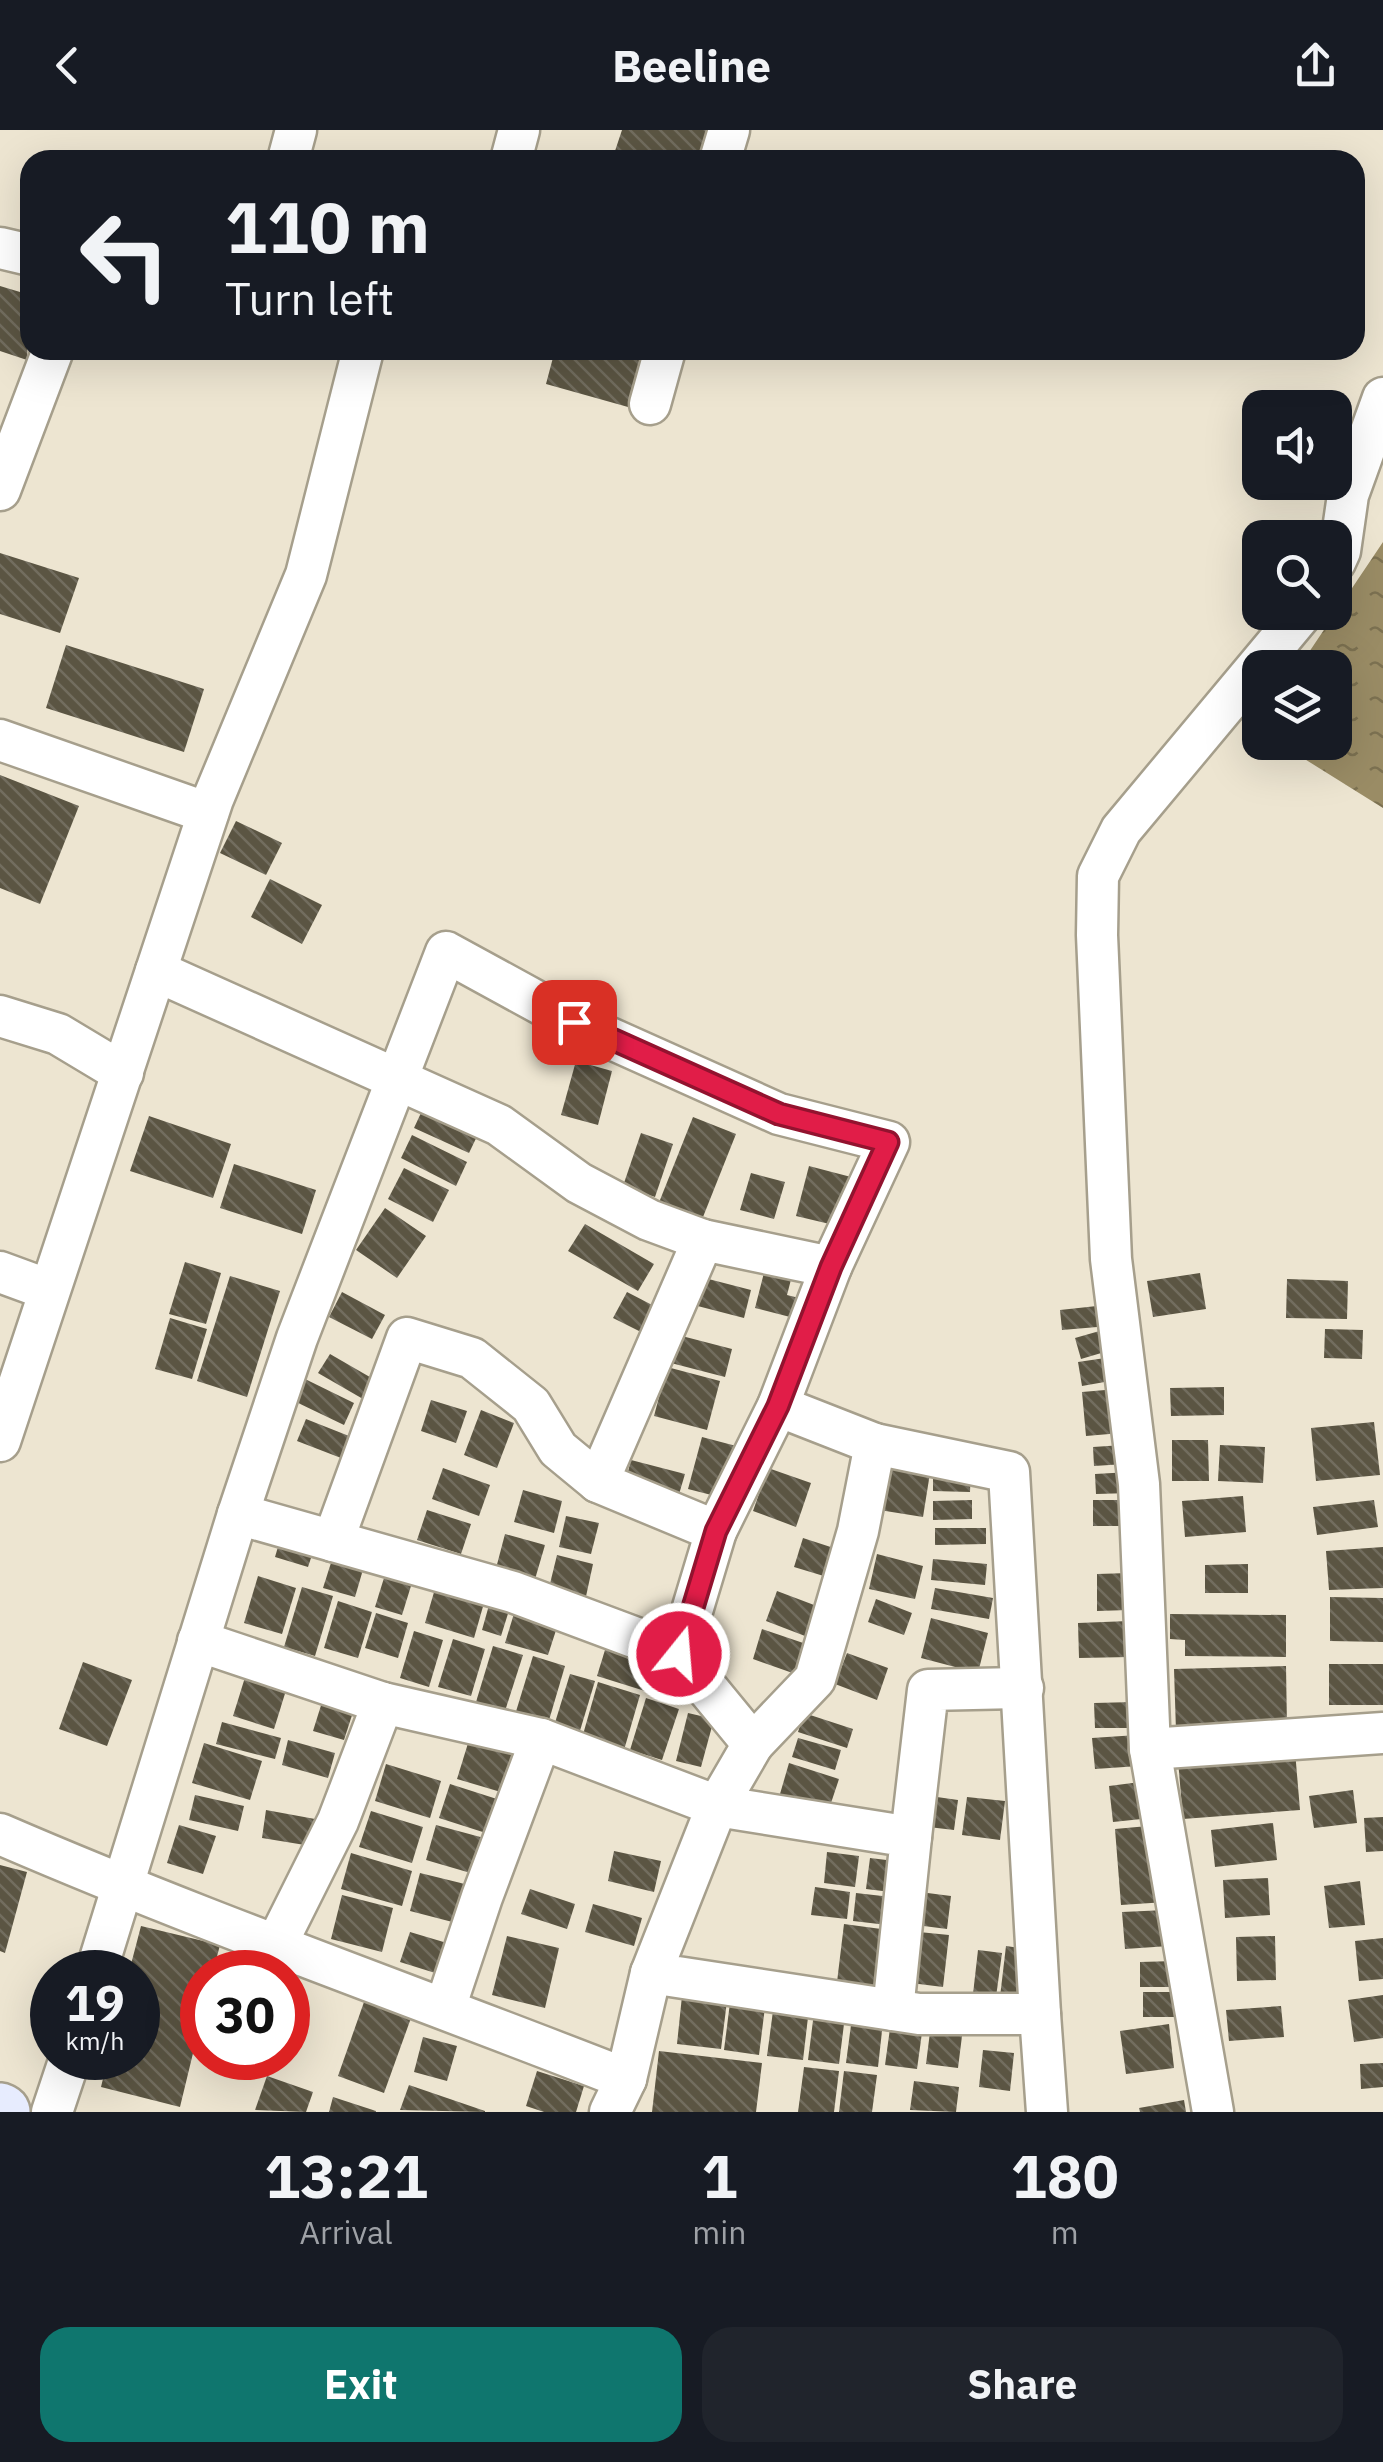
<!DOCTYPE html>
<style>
body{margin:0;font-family:"IBM Plex Sans",sans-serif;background:#20242c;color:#f1f3f6;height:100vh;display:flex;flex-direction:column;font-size:38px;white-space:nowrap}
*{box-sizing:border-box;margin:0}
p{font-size:32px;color:#9ea1a6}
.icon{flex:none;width:55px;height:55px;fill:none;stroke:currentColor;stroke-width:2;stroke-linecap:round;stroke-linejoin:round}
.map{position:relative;height:1982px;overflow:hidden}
.details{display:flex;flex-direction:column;background:#171b24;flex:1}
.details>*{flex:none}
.banner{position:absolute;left:20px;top:20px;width:1345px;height:210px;border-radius:30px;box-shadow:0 10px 40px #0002;background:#171b24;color:#f1f3f6;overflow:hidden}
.fabs{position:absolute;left:1242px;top:260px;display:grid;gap:20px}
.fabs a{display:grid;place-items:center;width:110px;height:110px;border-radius:20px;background:#171b24;box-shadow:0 10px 40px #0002;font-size:50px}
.speed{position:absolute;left:30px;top:1820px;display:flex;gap:20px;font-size:50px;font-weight:700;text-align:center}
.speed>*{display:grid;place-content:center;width:130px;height:130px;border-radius:50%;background:#171b24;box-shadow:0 10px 40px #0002;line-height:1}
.speed small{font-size:25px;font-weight:400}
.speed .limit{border:15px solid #d22;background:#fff;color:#111}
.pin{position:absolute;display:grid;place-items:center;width:85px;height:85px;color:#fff;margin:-42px;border-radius:20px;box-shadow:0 5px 15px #0006}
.me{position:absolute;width:110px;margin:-55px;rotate:17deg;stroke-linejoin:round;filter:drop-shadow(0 0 8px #0008)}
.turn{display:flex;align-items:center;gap:35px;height:210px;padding:0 40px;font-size:45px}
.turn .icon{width:130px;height:130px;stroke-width:2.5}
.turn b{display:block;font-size:70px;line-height:85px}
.eta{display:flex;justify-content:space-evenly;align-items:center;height:170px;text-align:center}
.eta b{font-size:60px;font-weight:700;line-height:70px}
.primary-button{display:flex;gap:20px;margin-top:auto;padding:20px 40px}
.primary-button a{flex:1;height:115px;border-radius:30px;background:#0f766e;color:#fff;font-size:40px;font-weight:700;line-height:115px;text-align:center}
.primary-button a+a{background:#20242c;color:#f1f3f6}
header{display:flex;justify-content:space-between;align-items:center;height:130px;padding:0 40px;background:#171b24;font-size:45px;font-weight:700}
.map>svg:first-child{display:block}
.water{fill:url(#water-ripples)}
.building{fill:url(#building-back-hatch)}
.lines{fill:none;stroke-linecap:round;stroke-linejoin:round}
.minor-casing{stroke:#a69f8c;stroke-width:45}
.secondary-casing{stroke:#a69f8c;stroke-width:60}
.minor{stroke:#fff;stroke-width:40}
.secondary{stroke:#e7ecfe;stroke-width:55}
.route-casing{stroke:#92132f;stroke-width:25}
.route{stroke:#e11d48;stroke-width:18}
</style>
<header><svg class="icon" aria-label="back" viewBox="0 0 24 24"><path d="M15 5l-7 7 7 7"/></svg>Beeline<svg class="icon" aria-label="share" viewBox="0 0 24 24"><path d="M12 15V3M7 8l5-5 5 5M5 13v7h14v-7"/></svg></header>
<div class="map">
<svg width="1383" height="1982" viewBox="0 0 1383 1982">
<defs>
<pattern id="water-ripples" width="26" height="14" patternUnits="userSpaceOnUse" patternTransform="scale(2.5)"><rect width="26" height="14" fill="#9a8c65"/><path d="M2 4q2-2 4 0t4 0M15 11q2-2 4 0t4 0" fill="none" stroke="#7c7151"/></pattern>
<pattern id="building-back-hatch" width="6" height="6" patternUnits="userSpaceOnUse" patternTransform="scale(2.5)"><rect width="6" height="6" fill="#5b5543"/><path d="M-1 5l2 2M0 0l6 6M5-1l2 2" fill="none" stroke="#726d5f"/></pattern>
</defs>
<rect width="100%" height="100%" fill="#ede5d1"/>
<polygon class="water" points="1383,412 1383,678 1279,613 1335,612 1335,538 1299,537"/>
<g class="building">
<polygon points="622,0 709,0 700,30 612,30"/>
<polygon points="0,156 30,165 27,230 0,221"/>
<polygon points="555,220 644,220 628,277 546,254"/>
<polygon points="0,423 79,448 60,503 0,484"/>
<polygon points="66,515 204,559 184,622 46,578"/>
<polygon points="0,645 79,676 40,774 0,758"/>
<polygon points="236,691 282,713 266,745 220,723"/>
<polygon points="270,749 322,775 302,814 251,787"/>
<polygon points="576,931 612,941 598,995 561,985"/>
<polygon points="427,970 482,996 469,1023 414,998"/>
<polygon points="149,986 231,1014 213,1068 130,1041"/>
<polygon points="693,987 736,1004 701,1092 658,1075"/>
<polygon points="641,1003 673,1014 655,1067 623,1056"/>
<polygon points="412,1005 467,1032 456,1056 401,1028"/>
<polygon points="234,1034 316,1060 302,1104 220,1078"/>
<polygon points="809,1036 851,1047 838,1096 796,1086"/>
<polygon points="404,1038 449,1060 433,1092 388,1069"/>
<polygon points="751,1043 785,1052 774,1089 740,1080"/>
<polygon points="385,1078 426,1106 397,1148 356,1120"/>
<polygon points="585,1094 654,1134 638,1161 568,1121"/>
<polygon points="767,1131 794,1138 787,1165 799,1168 794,1188 755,1178"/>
<polygon points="185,1132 221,1143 206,1194 169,1184"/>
<polygon points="1200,1143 1206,1179 1153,1187 1147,1151"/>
<polygon points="693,1145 751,1160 744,1188 686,1173"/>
<polygon points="230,1146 280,1161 247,1267 197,1251"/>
<polygon points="1287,1149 1348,1151 1347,1189 1286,1188"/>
<polygon points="342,1162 385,1185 372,1209 329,1187"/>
<polygon points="627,1162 656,1177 643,1203 613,1188"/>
<polygon points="1106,1175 1109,1196 1062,1200 1060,1180"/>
<polygon points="170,1188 207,1199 192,1249 155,1239"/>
<polygon points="1325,1199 1363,1200 1362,1229 1324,1228"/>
<polygon points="1103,1200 1108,1221 1081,1229 1075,1208"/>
<polygon points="678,1205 732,1219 725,1247 671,1233"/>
<polygon points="330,1224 375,1250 363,1269 318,1243"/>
<polygon points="1112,1227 1116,1250 1082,1256 1078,1232"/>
<polygon points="667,1237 720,1251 707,1300 654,1286"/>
<polygon points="305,1249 354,1273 344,1295 294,1271"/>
<polygon points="1224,1257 1224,1285 1171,1286 1170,1258"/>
<polygon points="1117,1259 1121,1303 1086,1306 1082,1262"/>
<polygon points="431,1270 467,1281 456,1313 421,1301"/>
<polygon points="481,1280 514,1293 497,1338 464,1325"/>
<polygon points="306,1289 349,1306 341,1328 297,1311"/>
<polygon points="1374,1292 1380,1345 1316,1351 1311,1298"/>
<polygon points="702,1307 740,1317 727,1369 688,1359"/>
<polygon points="1172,1310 1208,1310 1209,1351 1172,1351"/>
<polygon points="1123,1315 1125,1334 1094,1336 1093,1317"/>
<polygon points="1220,1315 1265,1317 1263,1353 1218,1351"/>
<polygon points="631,1330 685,1344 677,1371 624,1357"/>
<polygon points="880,1335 930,1343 923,1387 873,1379"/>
<polygon points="933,1337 971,1338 970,1362 933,1361"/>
<polygon points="443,1338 490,1355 479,1386 432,1369"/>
<polygon points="768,1338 811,1353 796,1397 753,1381"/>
<polygon points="1130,1342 1131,1363 1096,1364 1095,1344"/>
<polygon points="523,1360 562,1371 554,1403 514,1392"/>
<polygon points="1243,1366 1246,1402 1185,1407 1182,1371"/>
<polygon points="972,1370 972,1389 933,1390 933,1371"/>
<rect x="1093" y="1370" width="41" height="26"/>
<polygon points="1374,1370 1378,1397 1317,1405 1313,1377"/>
<polygon points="427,1380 471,1394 461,1424 417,1410"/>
<polygon points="566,1386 599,1393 591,1424 559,1417"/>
<polygon points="935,1398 986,1398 986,1414 935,1415"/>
<polygon points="283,1400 317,1410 308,1437 275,1427"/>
<polygon points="505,1404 545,1415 533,1456 494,1446"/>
<polygon points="803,1408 846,1422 837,1450 794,1437"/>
<polygon points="336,1417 367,1426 355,1467 323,1458"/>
<polygon points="1383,1417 1383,1458 1329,1460 1326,1421"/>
<polygon points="877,1424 923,1436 915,1469 869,1459"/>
<polygon points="557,1425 593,1434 585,1471 548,1462"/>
<polygon points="933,1429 987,1434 985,1455 931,1450"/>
<polygon points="1248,1434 1248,1463 1205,1463 1205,1435"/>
<polygon points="388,1435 415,1443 402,1485 375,1477"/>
<polygon points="1129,1443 1129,1480 1097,1481 1097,1444"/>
<polygon points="258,1446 296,1458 282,1504 244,1493"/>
<polygon points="437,1452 486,1466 474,1508 425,1493"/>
<polygon points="302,1457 333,1466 315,1526 284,1517"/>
<polygon points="935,1458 993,1468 989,1489 931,1479"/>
<polygon points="777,1461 830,1481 818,1511 766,1491"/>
<polygon points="1330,1467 1383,1468 1383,1512 1330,1511"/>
<polygon points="491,1468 511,1474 501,1506 482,1500"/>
<polygon points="876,1469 912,1483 904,1505 868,1492"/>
<polygon points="338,1471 372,1482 358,1528 324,1518"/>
<polygon points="516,1477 559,1491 548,1525 505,1513"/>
<polygon points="376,1483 408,1493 398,1528 365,1518"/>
<polygon points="1170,1484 1286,1485 1286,1527 1185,1526 1185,1510 1170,1509"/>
<polygon points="931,1488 988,1503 978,1543 921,1528"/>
<polygon points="1129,1491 1130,1527 1079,1528 1078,1493"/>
<polygon points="762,1499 815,1517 804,1547 753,1529"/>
<polygon points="414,1501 443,1510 429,1557 400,1548"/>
<polygon points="609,1507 657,1522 645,1561 597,1546"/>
<polygon points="453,1509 485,1519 471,1566 438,1557"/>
<polygon points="493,1516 523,1525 505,1581 476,1572"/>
<polygon points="847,1523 888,1538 877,1570 835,1554"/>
<polygon points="533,1526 565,1536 547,1597 514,1588"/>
<polygon points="83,1532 132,1550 107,1616 59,1599"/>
<rect x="1329" y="1534" width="54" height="41"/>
<polygon points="1286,1536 1287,1598 1176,1601 1174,1539"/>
<polygon points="247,1541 288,1554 274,1599 233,1586"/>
<polygon points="570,1544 595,1551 579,1604 554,1596"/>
<polygon points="598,1552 640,1565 624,1620 582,1608"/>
<polygon points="646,1568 679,1579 662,1630 630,1620"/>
<polygon points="323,1569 354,1579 344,1610 313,1601"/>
<polygon points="1134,1572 1134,1598 1095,1598 1094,1573"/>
<polygon points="688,1583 714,1589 701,1637 676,1631"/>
<polygon points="804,1583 853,1599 847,1618 798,1602"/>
<polygon points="222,1592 281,1608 275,1629 216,1614"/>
<polygon points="1137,1605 1139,1636 1095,1639 1092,1608"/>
<polygon points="798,1608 841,1620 835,1640 792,1627"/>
<polygon points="288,1610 335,1623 328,1648 282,1635"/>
<polygon points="469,1610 522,1626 511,1665 457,1649"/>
<polygon points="204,1613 262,1631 250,1670 192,1653"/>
<polygon points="1295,1621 1300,1680 1183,1689 1178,1630"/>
<polygon points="789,1633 839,1649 829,1679 780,1664"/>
<polygon points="386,1634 441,1651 430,1688 375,1671"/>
<polygon points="1148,1651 1151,1688 1113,1692 1109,1656"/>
<polygon points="450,1654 500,1670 489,1704 439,1688"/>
<polygon points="1353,1660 1357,1693 1314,1698 1309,1666"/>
<polygon points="195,1665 244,1676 238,1701 189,1690"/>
<polygon points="923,1665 958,1670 954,1700 920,1696"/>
<polygon points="967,1667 1005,1671 1000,1710 962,1705"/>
<polygon points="266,1680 315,1689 311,1716 262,1708"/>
<polygon points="371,1681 423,1697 412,1733 359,1717"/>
<polygon points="1383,1687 1383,1721 1366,1722 1364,1688"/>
<polygon points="1273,1693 1277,1730 1215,1737 1211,1700"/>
<polygon points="179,1695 216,1706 203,1744 167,1733"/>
<polygon points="436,1695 484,1708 474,1744 426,1730"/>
<polygon points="1159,1695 1166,1772 1121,1775 1115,1699"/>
<polygon points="614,1721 661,1731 654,1762 608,1751"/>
<polygon points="827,1722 859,1726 855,1757 824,1753"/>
<polygon points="351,1723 412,1741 402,1776 341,1759"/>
<polygon points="870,1728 903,1732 899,1763 866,1759"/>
<polygon points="0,1735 27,1742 5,1823 0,1821"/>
<polygon points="420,1743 473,1756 464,1795 410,1781"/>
<polygon points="1268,1748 1270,1785 1225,1788 1223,1750"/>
<polygon points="1360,1751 1365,1795 1329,1798 1324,1756"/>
<polygon points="815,1757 850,1762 847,1789 811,1785"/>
<polygon points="530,1759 575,1774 567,1799 521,1784"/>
<polygon points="912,1761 951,1766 947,1799 908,1794"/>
<polygon points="856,1763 900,1768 896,1796 853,1791"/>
<polygon points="342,1765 393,1778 382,1822 331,1809"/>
<polygon points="593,1774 642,1788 634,1816 585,1802"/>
<polygon points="1166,1780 1169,1816 1125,1819 1122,1782"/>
<polygon points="844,1794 896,1801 889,1858 837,1852"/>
<polygon points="141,1796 220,1815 213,1842 202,1842 202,1886 180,1977 101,1957 108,1928 138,1928 138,1842 129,1842"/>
<polygon points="909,1801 949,1805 943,1857 903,1852"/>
<polygon points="410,1802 457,1816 448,1847 400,1832"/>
<polygon points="507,1806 559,1818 545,1878 492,1865"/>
<polygon points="1275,1806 1276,1850 1237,1851 1236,1807"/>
<polygon points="1383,1808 1383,1849 1359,1851 1355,1811"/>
<polygon points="1006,1816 1028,1819 1022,1870 1000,1867"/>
<polygon points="978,1820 1002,1823 996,1867 973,1864"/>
<polygon points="1175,1831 1176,1857 1140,1857 1140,1832"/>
<rect x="1143" y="1862" width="34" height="25"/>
<polygon points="731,1865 766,1869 759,1925 724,1920"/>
<polygon points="1383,1865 1383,1908 1354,1912 1348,1870"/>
<polygon points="682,1866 727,1871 721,1919 677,1914"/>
<polygon points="775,1866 810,1870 803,1930 767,1926"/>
<polygon points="364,1872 411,1888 384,1963 338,1946"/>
<polygon points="815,1875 846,1878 839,1934 808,1930"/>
<polygon points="1281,1876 1284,1907 1229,1911 1226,1880"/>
<polygon points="853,1880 884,1883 878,1937 846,1933"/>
<polygon points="892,1884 924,1888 917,1939 885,1935"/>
<polygon points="932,1886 964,1890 958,1938 926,1934"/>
<polygon points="1169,1894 1174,1938 1126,1944 1120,1901"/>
<polygon points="423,1907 457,1916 447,1951 414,1942"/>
<polygon points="983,1920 1014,1923 1010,1961 979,1957"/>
<polygon points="659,1921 762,1933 756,1982 652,1982"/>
<polygon points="1383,1933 1383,1957 1361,1959 1360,1934"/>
<polygon points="804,1937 839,1941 834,1982 798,1982"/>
<polygon points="537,1941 584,1956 576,1982 544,1982 526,1976"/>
<polygon points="844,1941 877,1945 872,1982 839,1982"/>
<polygon points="267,1946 313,1962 306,1982 255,1980"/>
<polygon points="914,1951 959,1957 956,1982 910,1980"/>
<polygon points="409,1955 485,1981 485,1982 400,1980"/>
<polygon points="333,1967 376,1981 376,1982 329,1982"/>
<polygon points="1184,1970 1186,1982 1140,1982 1139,1978"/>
</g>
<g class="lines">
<g class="minor-casing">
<g id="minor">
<polyline points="288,30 296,0"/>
<polyline points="511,30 519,0"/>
<polyline points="720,30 729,0"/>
<polyline points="0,118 30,125"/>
<polyline points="650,274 665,220"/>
<polyline points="0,360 53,220"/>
<polyline points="1335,432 1340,421 1348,365 1383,268"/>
<polyline points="0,610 208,683"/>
<polyline points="156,841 499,995 579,1053 649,1090 703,1110 598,1352 716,1401 679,1524"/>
<polyline points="0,886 58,904 123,943"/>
<polyline points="703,1110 831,1137 778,1276 716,1401"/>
<polyline points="0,1142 49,1160"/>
<polyline points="0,1311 213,669 306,445 363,220"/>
<polyline points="875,1314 1009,1342 1040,1884"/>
<polyline points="238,1384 513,1462 679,1524 753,1614 717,1676 911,1707 893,1880"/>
<polyline points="333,1411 407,1208 472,1228 531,1275 558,1319 598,1352"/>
<polyline points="198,1511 383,1573 541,1609 717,1676 651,1843 919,1884 1040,1884 1047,1982"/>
<polyline points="753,1614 815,1549 858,1401 875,1314 778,1276"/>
<polyline points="1150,1619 1383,1603"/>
<path d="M0 1704C206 1793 417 1867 626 1949L610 1982"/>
<polyline points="911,1707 928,1560 1023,1558"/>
<polyline points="275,1817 338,1691 383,1573"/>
<polyline points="96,1842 238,1384 297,1208 446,822 574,892 779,984 889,1012 831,1137"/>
<polyline points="445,1878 482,1767 541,1609"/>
<polyline points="626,1949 651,1843"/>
<polyline points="52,1982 70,1928"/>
<polyline points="1213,1982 1150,1619 1139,1354 1111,1129 1097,805 1098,746 1121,700 1303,482"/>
</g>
</g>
<g class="secondary-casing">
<polyline id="secondary" points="0,1981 2,1982"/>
</g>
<use href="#minor" class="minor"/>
<use href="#secondary" class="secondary"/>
</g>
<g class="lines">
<g class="route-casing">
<polyline id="route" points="574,892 779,984 888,1012 831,1137 778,1276 716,1401 679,1524"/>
</g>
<use href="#route" class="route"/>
</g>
</svg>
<div class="fabs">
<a><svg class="icon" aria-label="sound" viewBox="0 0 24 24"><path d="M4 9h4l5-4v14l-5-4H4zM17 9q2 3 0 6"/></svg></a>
<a><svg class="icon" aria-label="search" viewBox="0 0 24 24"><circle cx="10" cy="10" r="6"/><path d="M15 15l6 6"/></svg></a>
<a><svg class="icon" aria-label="layers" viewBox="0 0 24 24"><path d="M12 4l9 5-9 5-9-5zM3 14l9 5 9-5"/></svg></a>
</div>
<div class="speed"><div>19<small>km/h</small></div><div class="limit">30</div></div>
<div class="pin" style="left:574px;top:892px;background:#d93025"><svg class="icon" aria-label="arrive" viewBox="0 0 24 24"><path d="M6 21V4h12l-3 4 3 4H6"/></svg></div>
<svg class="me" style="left:679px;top:1524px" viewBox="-20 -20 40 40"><circle r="17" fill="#e11d48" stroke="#fff" stroke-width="3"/><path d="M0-11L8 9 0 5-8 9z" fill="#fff"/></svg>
<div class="banner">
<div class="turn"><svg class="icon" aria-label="left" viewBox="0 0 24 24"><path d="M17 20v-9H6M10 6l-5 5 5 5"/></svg><div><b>110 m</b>Turn left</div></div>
</div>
</div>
<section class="details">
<div class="eta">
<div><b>13:21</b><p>Arrival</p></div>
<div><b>1</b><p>min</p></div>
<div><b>180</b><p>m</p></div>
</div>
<div class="primary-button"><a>Exit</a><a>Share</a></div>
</section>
